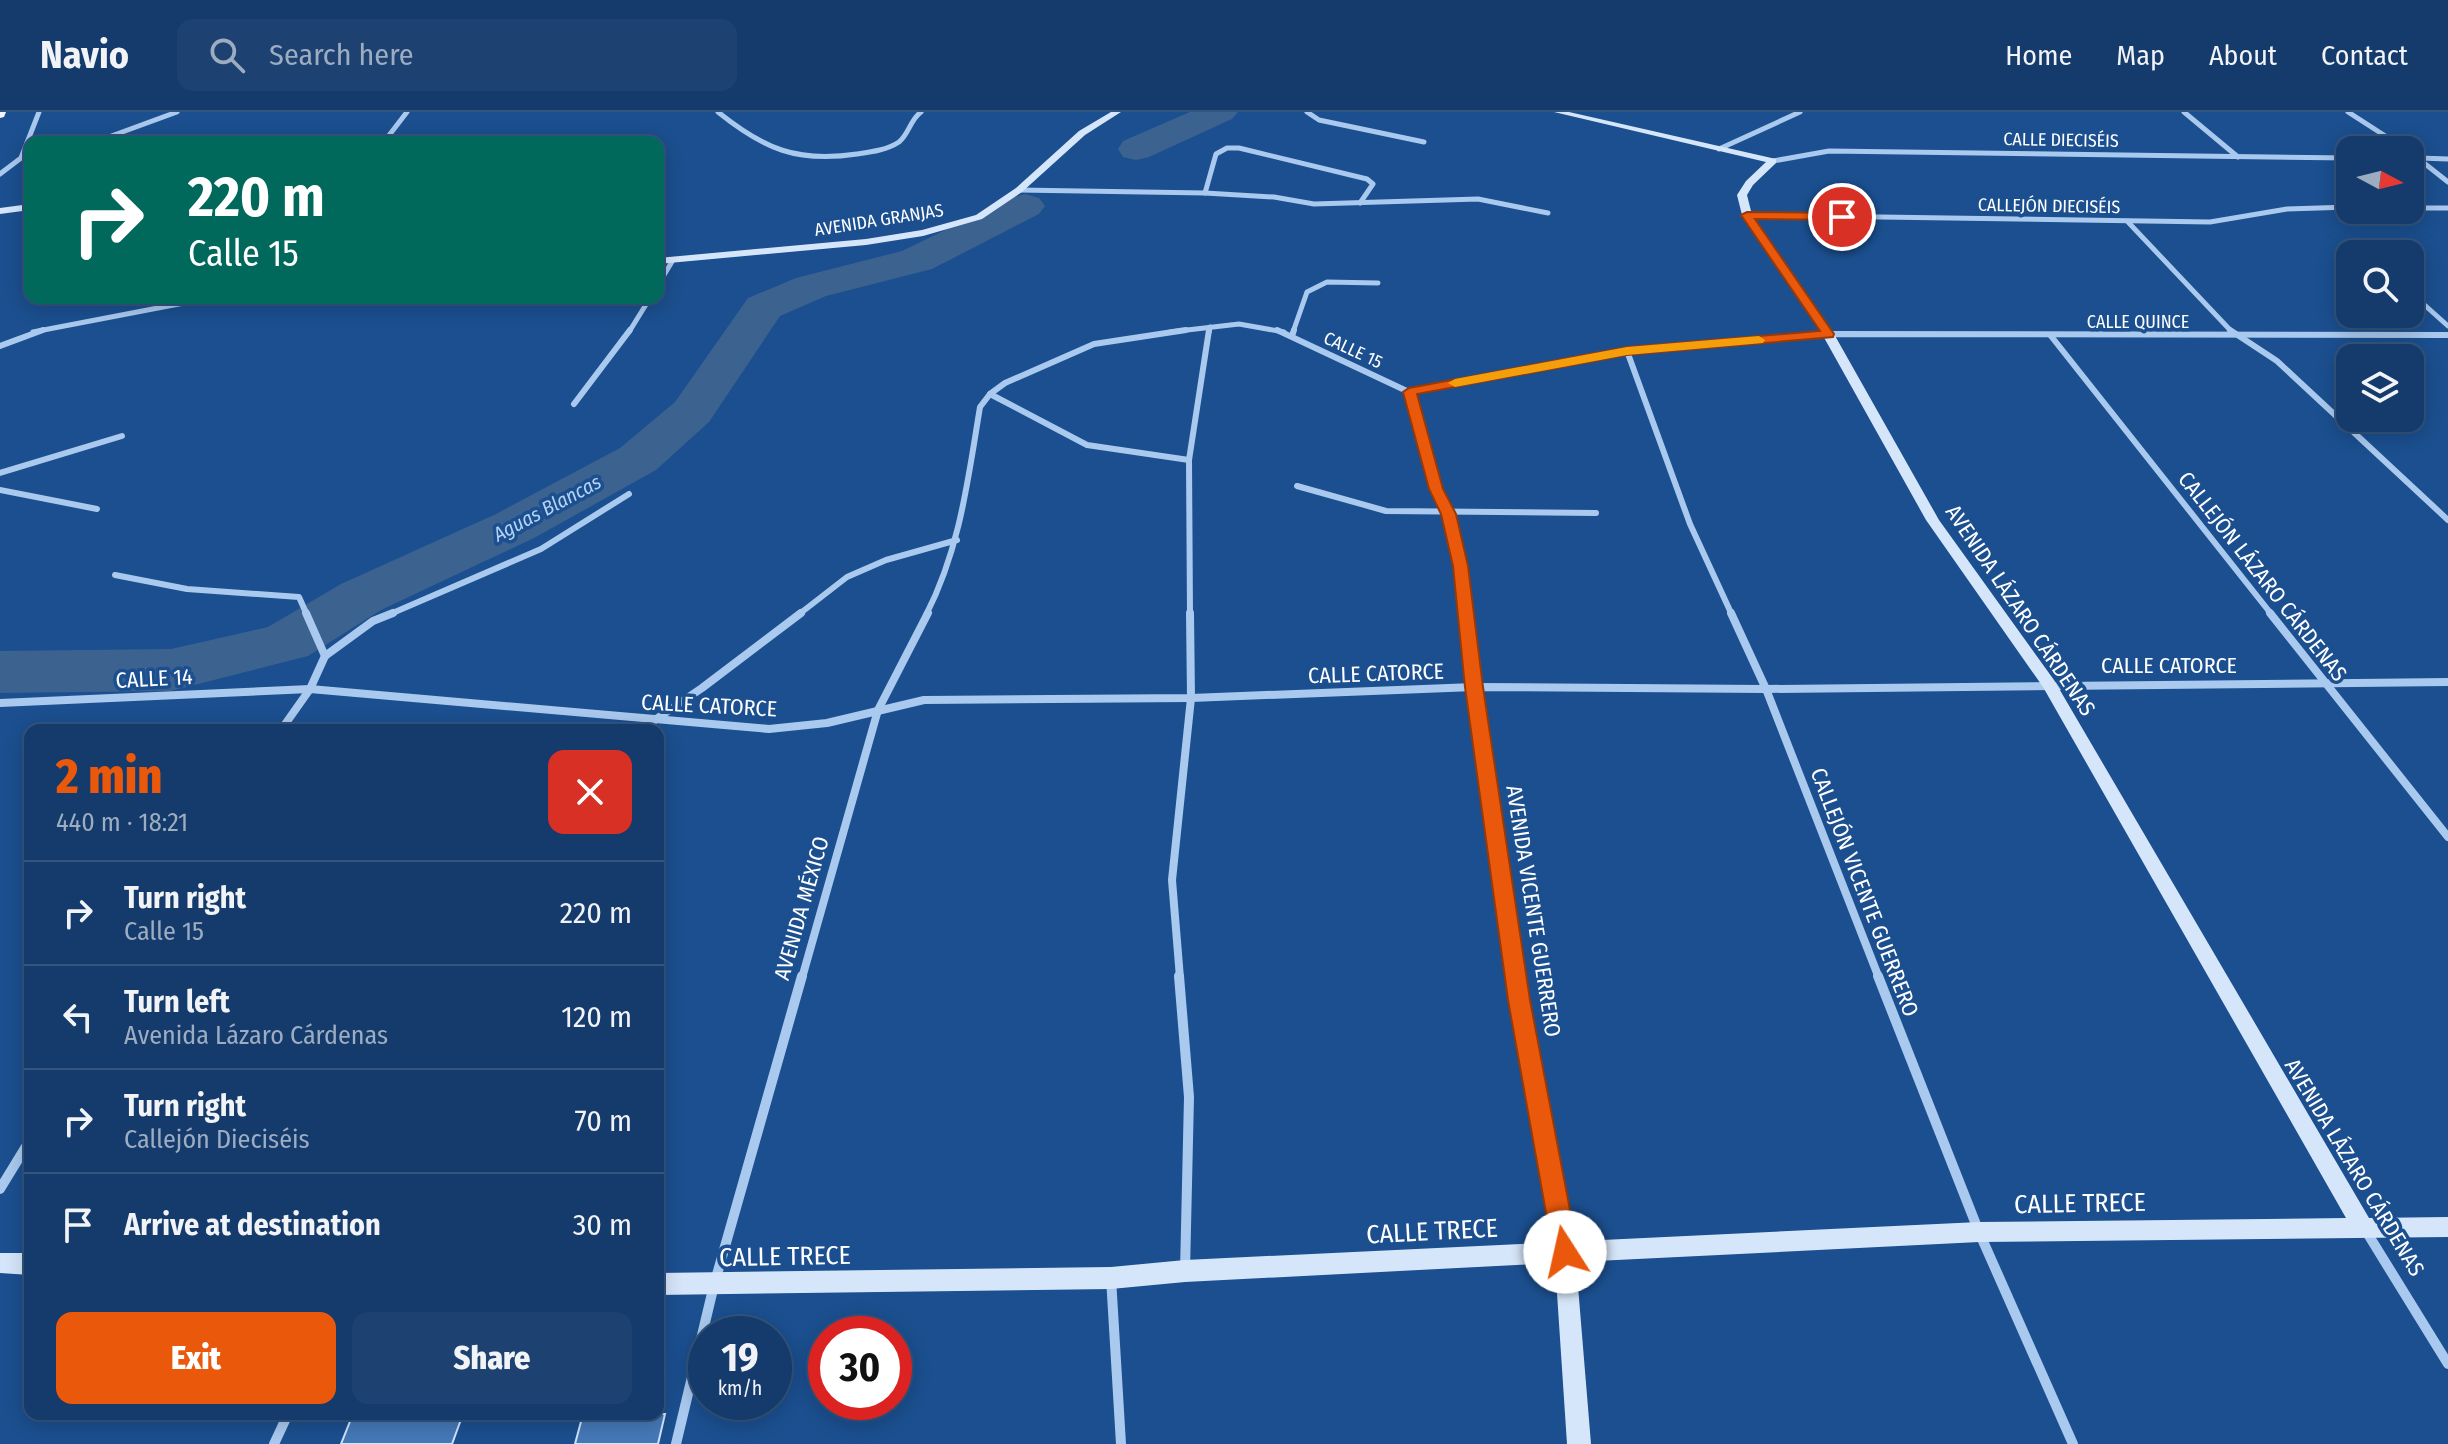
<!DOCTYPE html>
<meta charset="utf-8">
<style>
body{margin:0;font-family:"Fira Sans Condensed",sans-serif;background:#1d4271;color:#f1f3f6;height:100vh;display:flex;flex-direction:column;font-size:30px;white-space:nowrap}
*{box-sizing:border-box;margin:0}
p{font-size:26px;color:#9dadc1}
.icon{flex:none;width:44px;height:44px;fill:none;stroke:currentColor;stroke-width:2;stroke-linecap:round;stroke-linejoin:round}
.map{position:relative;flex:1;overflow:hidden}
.sheet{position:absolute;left:24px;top:612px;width:640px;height:696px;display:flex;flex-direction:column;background:#143b6b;border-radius:16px;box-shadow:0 4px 20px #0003,0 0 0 2px #33557e}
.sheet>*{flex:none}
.guide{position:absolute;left:24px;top:24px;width:640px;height:168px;border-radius:16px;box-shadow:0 4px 20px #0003,0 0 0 2px #33557e;background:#00695c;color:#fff;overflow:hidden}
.needle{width:52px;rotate:97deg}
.tools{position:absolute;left:2336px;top:24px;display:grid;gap:16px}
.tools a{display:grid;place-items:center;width:88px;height:88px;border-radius:16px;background:#143b6b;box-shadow:0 4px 20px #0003,0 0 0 2px #33557e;font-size:40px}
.speed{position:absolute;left:688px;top:1204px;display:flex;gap:16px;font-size:40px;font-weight:700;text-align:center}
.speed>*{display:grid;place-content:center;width:104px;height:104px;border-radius:50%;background:#143b6b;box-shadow:0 4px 20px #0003,0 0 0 2px #33557e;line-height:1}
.speed small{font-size:20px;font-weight:400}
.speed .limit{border:12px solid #d22;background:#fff;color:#111}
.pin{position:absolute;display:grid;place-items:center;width:68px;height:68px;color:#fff;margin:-34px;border:4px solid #fff;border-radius:50%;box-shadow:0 2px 8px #0007}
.me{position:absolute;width:88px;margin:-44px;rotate:350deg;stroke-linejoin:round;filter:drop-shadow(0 0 6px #0008)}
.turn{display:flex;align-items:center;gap:28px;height:168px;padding:0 32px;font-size:36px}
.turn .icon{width:104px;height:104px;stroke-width:2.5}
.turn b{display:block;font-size:56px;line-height:68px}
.round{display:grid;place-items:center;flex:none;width:84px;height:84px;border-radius:16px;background:#1d4271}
.overview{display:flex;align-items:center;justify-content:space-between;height:136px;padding:0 32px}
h1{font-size:48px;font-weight:800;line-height:60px;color:#ea580c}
.action{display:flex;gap:16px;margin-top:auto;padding:16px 32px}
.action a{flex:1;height:92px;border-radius:16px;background:#ea580c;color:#fff;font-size:32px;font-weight:800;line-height:92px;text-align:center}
.action a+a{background:#1d4271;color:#f1f3f6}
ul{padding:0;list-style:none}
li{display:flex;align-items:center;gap:24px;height:104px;padding:0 32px;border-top:2px solid #33557e}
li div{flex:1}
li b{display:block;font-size:30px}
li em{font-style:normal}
header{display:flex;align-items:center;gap:48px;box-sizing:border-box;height:112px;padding:0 40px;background:#143b6b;border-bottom:2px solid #33557e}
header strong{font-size:38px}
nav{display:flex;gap:44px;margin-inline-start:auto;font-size:28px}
.search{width:560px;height:72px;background:#1d4271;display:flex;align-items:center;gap:20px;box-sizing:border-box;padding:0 28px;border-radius:16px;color:#9dadc1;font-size:30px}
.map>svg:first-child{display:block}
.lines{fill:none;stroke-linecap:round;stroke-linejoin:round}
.river{fill:#3c6290;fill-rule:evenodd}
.building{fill:#4478b7;stroke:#cfe3fa;stroke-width:2}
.street-far3{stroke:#a9c9ee;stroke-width:5}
.street-far2{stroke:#a9c9ee;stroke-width:6}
.street-far1{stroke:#a9c9ee;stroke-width:8}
.street{stroke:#a9c9ee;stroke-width:10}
.secondary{fill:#d6e6fa;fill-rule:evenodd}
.primary{fill:#f0f6ff;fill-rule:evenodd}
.route{fill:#ea580c;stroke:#983908;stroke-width:2}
.slow{fill:#f59e0b}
.labels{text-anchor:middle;stroke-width:7;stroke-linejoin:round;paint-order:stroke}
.far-street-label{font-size:18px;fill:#fff;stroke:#1b4f8f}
.far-water-label{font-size:20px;font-style:italic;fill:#b5d3f5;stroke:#1b4f8f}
.street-label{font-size:22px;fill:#fff;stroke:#1b4f8f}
.near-street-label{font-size:26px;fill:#fff;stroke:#1b4f8f}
</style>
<header>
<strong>Navio</strong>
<div class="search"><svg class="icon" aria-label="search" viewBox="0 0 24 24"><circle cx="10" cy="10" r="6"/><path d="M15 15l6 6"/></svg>Search here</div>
<nav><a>Home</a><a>Map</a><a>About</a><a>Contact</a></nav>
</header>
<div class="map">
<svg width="2448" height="1332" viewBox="0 0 2448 1332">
<rect width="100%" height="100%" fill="#1b4f8f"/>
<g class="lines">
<g class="river">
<polygon points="1190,0 1238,0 1232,7 1149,45 1136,48 1123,45 1118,37 1123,29"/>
<polygon points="1025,82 1039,86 1045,94 1039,102 932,157 826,184 780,204 709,310 656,358 534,426 381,498 308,544 171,579 0,581 0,539 171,537 268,515 341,472 496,402 620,336 675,290 748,186 796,166 902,139 1011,86"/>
</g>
</g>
<g class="building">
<polygon points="353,1302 463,1302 452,1332 341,1332"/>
<polygon points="583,1302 665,1302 658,1332 575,1332"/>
</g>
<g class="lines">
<g class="street-far3">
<path d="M718 0C764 37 797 51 857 42 871 40 887 38 899 30 909 22 910 8 921 0"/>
<polyline points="1307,0 1319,8 1424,30"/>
<polyline points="2184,0 2238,45"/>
<polyline points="2348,0 2407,38"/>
<polyline points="95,30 177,0"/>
<polyline points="388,30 387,26 407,0"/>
<polyline points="1719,37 1800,0"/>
<polyline points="2410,40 2448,70"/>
<polyline points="2419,46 2448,47"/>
<polyline points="1773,49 1829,39 2350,46"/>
<polyline points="0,62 21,46 39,0"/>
<polyline points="1019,78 1205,81 1274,85 1314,92 1478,87 1548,101"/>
<polyline points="1205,81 1216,42 1227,36 1239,36 1367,67 1373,72 1360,91"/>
<polyline points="2410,96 2448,96"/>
<polyline points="1747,103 2210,110 2287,97 2350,95"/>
<polyline points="2128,110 2232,220"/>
<polyline points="658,173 673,148"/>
<polyline points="2410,180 2448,214"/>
<polyline points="33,220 210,186"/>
<polyline points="629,220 650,186"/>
<polyline points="1170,220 1239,212 1284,220"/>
<polyline points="1209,220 1210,215"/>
<polyline points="1293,220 1307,180 1327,170 1378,171"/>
</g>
<g class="street-far2">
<polyline points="1277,218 1409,280 1627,239 1828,222 2448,223"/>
<polyline points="2230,218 2277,249 2448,408"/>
<polyline points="1292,224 1294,218"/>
<polyline points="2051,224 2272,503"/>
<polyline points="0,234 43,218"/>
<polyline points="1627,239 1690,412 1732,503"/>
<path d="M1409 280C1430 355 1458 425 1466 503"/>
<polyline points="990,282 1087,333 1189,348"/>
<polyline points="574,292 630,218"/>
<polyline points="0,361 122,324"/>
<polyline points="1297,374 1386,399 1596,401"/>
<polyline points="0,378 97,397"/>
<polyline points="115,463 187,477 299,485 307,503"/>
<polyline points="388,503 541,437 629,382"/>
<polyline points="798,503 847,465 886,448 957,428"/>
<path d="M926 503C960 437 968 367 980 295L990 282 1005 271 1094 232 1186 218"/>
<polyline points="1190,503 1189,348 1209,218"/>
</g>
<g class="street-far1">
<polyline points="306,501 325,544"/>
<polyline points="1466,501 1516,866"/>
<polyline points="1731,501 1766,577 1879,866"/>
<polyline points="2270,501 2448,725"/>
<polyline points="0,591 310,577 769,617 827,611 924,588 1191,586 1474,575 1766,577 2448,570"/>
<polyline points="281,618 310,577 325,544 373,509 393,501"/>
<polyline points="640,618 702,576 801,501"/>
<polyline points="802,866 878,598 928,501"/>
<polyline points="1180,866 1172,768 1191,586 1190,501"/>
</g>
<g class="street">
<polyline points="1179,864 1189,985 1185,1159"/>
<polyline points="1516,864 1565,1140"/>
<polyline points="1878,864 1979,1120 2073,1332"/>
<polyline points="0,1077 30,1028"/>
<polyline points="2366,1119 2448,1252"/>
<polyline points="1111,1166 1121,1332"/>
<polyline points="274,1332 288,1302"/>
<polyline points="676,1332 714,1173 802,864"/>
</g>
<g class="secondary">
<polygon points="1111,0 1121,0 1085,23 1022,80 982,107 923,124 866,133 658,152 658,146 866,127 922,118 976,103 1016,76 1079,19"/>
<polygon points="1554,0 1569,0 1776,47 1776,51 1753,73 1747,83 1752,103 1834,222 1939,408 2054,568 2369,1106 2448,1105 2448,1125 1979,1130 1576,1150 1591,1332 1567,1332 1555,1151 1185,1170 1111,1177 658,1183 658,1161 1111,1155 1185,1148 1979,1110 2346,1106 2043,575 1926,408 1822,222 1742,103 1737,83 1746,69 1766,50"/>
<polygon points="30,92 30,98 0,102 0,96"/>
<polygon points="0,1141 30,1141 30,1163 0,1161"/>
</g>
<polygon class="primary" points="0,0 6,0 4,5 0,6"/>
</g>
<polygon class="route" points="1747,100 1842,101 1848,105 1842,108 1755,107 1834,222 1833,225 1627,243 1417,282 1443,377 1456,402 1468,454 1483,575 1530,888 1578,1140 1574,1149 1565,1152 1557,1149 1553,1140 1508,888 1465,575 1453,454 1441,402 1429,377 1403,280 1409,276 1627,235 1820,219 1741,103"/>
<polygon class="slow" points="1759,224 1765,228 1763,231 1627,243 1455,275 1448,271 1455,267 1627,235"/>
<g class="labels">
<g class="far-street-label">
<text transform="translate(2061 28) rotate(1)" y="6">CALLE DIECISÉIS</text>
<text transform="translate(2049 94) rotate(1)" y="6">CALLEJÓN DIECISÉIS</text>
<text transform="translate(879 108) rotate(-9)" y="6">AVENIDA GRANJAS</text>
<text x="2138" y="216">CALLE QUINCE</text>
<text transform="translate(1353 238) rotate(25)" y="6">CALLE 15</text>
</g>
<g class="far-water-label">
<text transform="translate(547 396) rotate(-28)" y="7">Aguas Blancas</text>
</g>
<g class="street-label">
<text transform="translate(2263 464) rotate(52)" y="8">CALLEJÓN LÁZARO CÁRDENAS</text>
<text transform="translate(2021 498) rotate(56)" y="8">AVENIDA LÁZARO CÁRDENAS</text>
<text x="2169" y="561">CALLE CATORCE</text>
<text transform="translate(1376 561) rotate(-2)" y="8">CALLE CATORCE</text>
<text transform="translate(154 566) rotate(-3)" y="8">CALLE 14</text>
<text transform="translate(709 593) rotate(3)" y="8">CALLE CATORCE</text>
<text transform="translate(1865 780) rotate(69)" y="8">CALLEJÓN VICENTE GUERRERO</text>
<text transform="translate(801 796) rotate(-74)" y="8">AVENIDA MÉXICO</text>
<text transform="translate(1534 799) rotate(81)" y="8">AVENIDA VICENTE GUERRERO</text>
<text transform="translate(2355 1055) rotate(59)" y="8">AVENIDA LÁZARO CÁRDENAS</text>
</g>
<g class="near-street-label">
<text transform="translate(2080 1091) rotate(-1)" y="9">CALLE TRECE</text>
<text transform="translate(1432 1119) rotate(-3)" y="9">CALLE TRECE</text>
<text transform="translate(785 1144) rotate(-1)" y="9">CALLE TRECE</text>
</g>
</g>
</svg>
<div class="tools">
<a><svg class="needle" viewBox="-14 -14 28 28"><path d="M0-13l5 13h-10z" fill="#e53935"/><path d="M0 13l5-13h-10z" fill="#9dadc1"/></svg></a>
<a><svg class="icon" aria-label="search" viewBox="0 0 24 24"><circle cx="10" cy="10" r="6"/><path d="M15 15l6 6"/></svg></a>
<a><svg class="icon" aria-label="layers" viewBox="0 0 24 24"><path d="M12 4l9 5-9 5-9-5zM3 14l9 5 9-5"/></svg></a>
</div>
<div class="speed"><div>19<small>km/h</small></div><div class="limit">30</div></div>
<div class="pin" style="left:1842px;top:105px;background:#d93025"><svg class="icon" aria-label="arrive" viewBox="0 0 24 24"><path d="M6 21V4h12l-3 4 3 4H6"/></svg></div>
<svg class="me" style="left:1565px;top:1140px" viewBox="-20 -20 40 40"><circle r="19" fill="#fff"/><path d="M0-13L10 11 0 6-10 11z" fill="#ea580c"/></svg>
<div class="guide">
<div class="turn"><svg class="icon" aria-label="right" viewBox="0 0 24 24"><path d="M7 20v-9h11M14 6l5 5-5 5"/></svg><div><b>220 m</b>Calle 15</div></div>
</div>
<section class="sheet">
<div class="overview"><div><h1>2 min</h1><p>440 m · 18:21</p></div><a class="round" style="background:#d93025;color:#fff"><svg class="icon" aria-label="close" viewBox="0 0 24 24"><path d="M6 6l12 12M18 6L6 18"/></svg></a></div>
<ul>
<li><svg class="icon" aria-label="right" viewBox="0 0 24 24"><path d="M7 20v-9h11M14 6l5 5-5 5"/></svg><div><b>Turn right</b><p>Calle 15</p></div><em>220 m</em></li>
<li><svg class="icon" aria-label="left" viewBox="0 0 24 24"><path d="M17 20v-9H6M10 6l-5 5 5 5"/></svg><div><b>Turn left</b><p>Avenida Lázaro Cárdenas</p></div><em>120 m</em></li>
<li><svg class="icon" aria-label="right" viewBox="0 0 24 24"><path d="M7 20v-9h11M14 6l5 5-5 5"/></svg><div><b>Turn right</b><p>Callejón Dieciséis</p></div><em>70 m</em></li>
<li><svg class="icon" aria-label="arrive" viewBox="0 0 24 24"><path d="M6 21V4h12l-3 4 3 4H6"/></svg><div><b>Arrive at destination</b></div><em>30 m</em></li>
</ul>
<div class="action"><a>Exit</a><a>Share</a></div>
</section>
</div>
